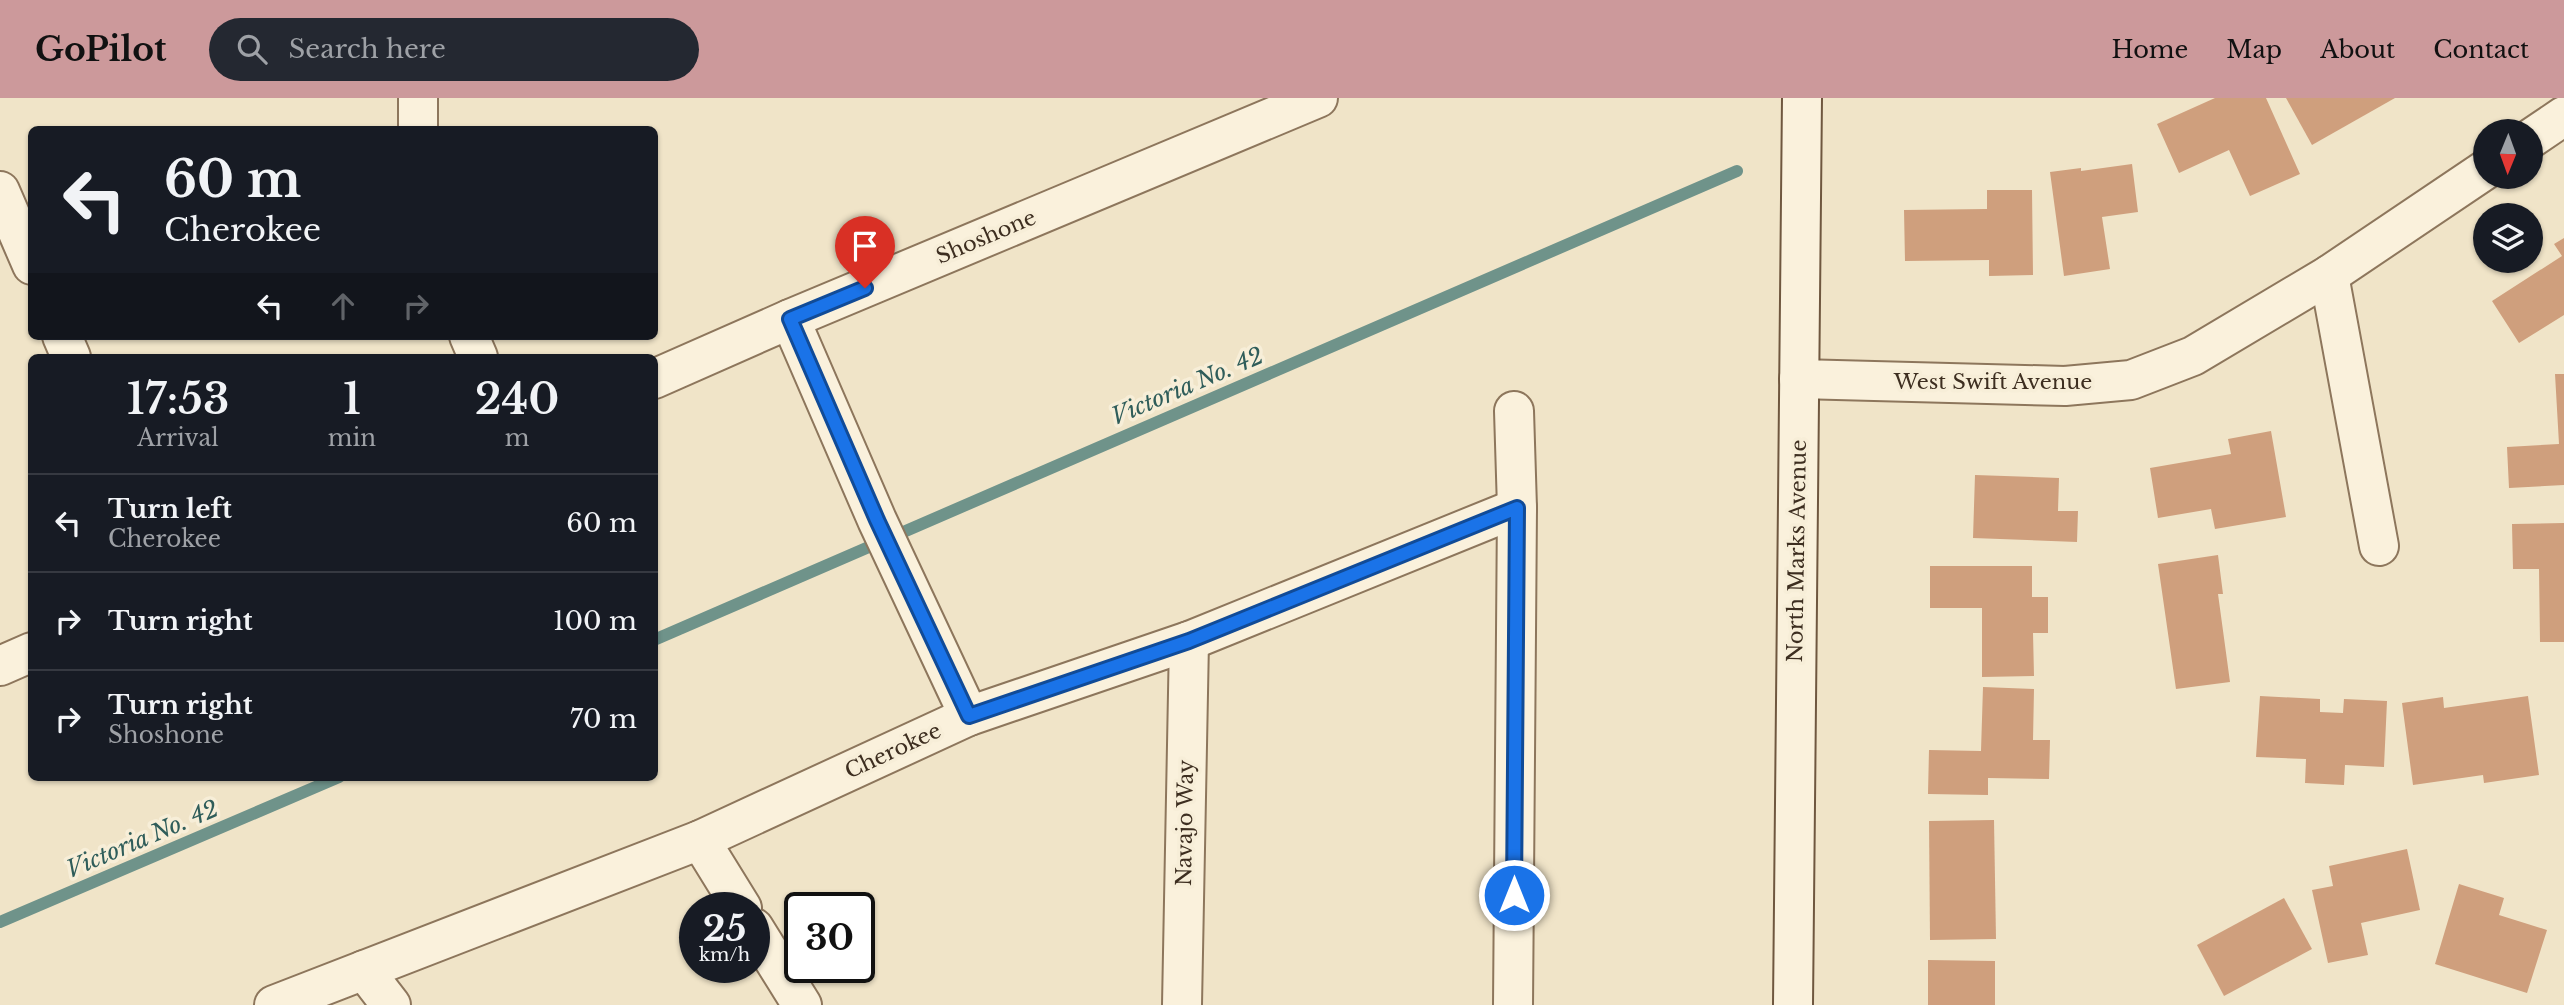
<!DOCTYPE html>
<style>
body{margin:0;font-family:"Libre Baskerville",serif;background:#242831;color:#f1f3f6;height:100vh;display:flex;flex-direction:column;font-size:26px;white-space:nowrap}
*{box-sizing:border-box;margin:0}
p{font-size:23px;color:#9ea1a6}
.icon{flex:none;width:38px;height:38px;fill:none;stroke:currentColor;stroke-width:2;stroke-linecap:round;stroke-linejoin:round}
.map{position:relative;flex:1;overflow:hidden}
.panel{position:absolute;left:28px;top:256px;width:630px;height:427px;display:flex;flex-direction:column;background:#171b24;border-radius:10px;box-shadow:0 2px 5px #0004}
.panel>*{flex:none}
.hud{position:absolute;left:28px;top:28px;width:630px;height:214px;border-radius:10px;box-shadow:0 2px 5px #0004;background:#171b24;color:#f1f3f6;overflow:hidden}
.needle{width:46px;rotate:181deg}
.tools{position:absolute;left:2473px;top:21px;display:grid;gap:14px}
.tools a{display:grid;place-items:center;width:70px;height:70px;border-radius:50%;background:#171b24;box-shadow:0 2px 5px #0004;font-size:35px}
.speed{position:absolute;left:679px;top:794px;display:flex;gap:14px;font-size:35px;font-weight:700;text-align:center}
.speed>*{display:grid;place-content:center;width:91px;height:91px;border-radius:50%;background:#171b24;box-shadow:0 2px 5px #0004;line-height:1}
.speed small{font-size:18px;font-weight:400}
.speed .limit{border:4px solid #111;border-radius:10px;background:#fff;color:#111}
.pin{position:absolute;display:grid;place-items:center;width:60px;height:60px;color:#fff;margin:-72px -30px;border-radius:50% 50% 50% 0;rotate:-45deg;box-shadow:0 0 7px #0007}
.pin .icon{rotate:45deg}
.me{position:absolute;width:77px;margin:-38px;rotate:0deg;stroke-linejoin:round;filter:drop-shadow(0 0 5px #0008)}
.turn{display:flex;align-items:center;gap:24px;height:147px;padding:0 21px;font-size:32px}
.turn .icon{width:91px;height:91px;stroke-width:2.5}
.turn b{display:block;font-size:49px;line-height:60px}
.lanes{display:flex;align-items:center;height:66px;padding:0 21px;background:#0003;justify-content:center;gap:35px;direction:ltr}
.lanes .off{opacity:.35}
.eta{display:flex;justify-content:space-evenly;align-items:center;height:119px;text-align:center}
.eta b{font-size:42px;font-weight:600;line-height:49px}
ul{padding:0;list-style:none}
li{display:flex;align-items:center;gap:21px;height:98px;padding:0 21px;border-top:2px solid #363941}
li div{flex:1}
li b{display:block;font-size:26px}
li em{font-style:normal}
header{display:flex;align-items:center;gap:42px;box-sizing:border-box;height:98px;padding:0 35px;background:#cc999b;color:#111}
header strong{font-size:33px}
nav{display:flex;gap:38px;margin-inline-start:auto;font-size:24px}
.search{width:490px;height:63px;background:#242831;display:flex;align-items:center;gap:18px;box-sizing:border-box;padding:0 24px;border-radius:38px;color:#9ea1a6;font-size:26px}
.map>svg:first-child{display:block}
.lines{fill:none;stroke-linecap:round;stroke-linejoin:round}
.stream{stroke:#6f938a;stroke-width:12}
.building{fill:#cf9f7d}
.street-casing{stroke:#8d765c;stroke-width:42}
.secondary-casing{stroke:#6f573f;stroke-width:42}
.street{stroke:#faf1dc;stroke-width:38}
.secondary{stroke:#faf1dc;stroke-width:38}
.route-casing{stroke:#114b97;stroke-width:18}
.route{stroke:#1a73e8;stroke-width:12}
.labels{text-anchor:middle;stroke-width:7;stroke-linejoin:round;paint-order:stroke}
.street-label{font-size:21px;fill:#3d2e20;stroke:#f7eed8}
.water-label{font-size:23px;font-style:italic;fill:#2f5d5a;stroke:#f7eed8}
</style>
<header>
<strong>GoPilot</strong>
<div class="search"><svg class="icon" aria-label="search" viewBox="0 0 24 24"><circle cx="10" cy="10" r="6"/><path d="M15 15l6 6"/></svg>Search here</div>
<nav><a>Home</a><a>Map</a><a>About</a><a>Contact</a></nav>
</header>
<div class="map">
<svg width="2564" height="907" viewBox="0 0 2564 907">
<rect width="100%" height="100%" fill="#f0e4c8"/>
<g class="lines">
<g class="stream">
<polyline points="654,542 1737,73"/>
<polyline points="0,824 339,679"/>
</g>
</g>
<g class="building">
<polygon points="2215,0 2266,0 2300,76 2250,98 2229,52 2179,75 2157,26"/>
<polygon points="2286,0 2395,0 2312,47"/>
<polygon points="2132,66 2138,114 2102,119 2110,171 2064,178 2050,74 2081,70 2081,73"/>
<polygon points="1987,92 2032,92 2033,177 1989,178 1989,162 1905,163 1904,112 1987,111"/>
<polygon points="2564,140 2564,217 2519,245 2492,203 2562,158 2554,146"/>
<polygon points="2555,276 2564,276 2564,387 2509,390 2507,349 2559,346"/>
<polygon points="2271,333 2286,419 2215,431 2211,411 2158,420 2150,370 2231,356 2228,341"/>
<polygon points="1975,377 2059,380 2058,413 2078,413 2077,444 1973,440"/>
<polygon points="2564,425 2564,544 2540,544 2539,471 2513,471 2512,426"/>
<polygon points="2218,457 2223,496 2218,496 2230,584 2176,591 2158,466"/>
<polygon points="1930,468 2032,468 2032,499 2048,499 2048,535 2033,535 2034,578 1982,579 1982,510 1930,510"/>
<polygon points="1983,589 2034,591 2033,642 2050,642 2049,681 1988,680 1988,697 1928,696 1929,652 1981,653"/>
<polygon points="2260,598 2320,601 2320,614 2343,615 2344,601 2387,603 2384,669 2345,667 2344,687 2305,685 2306,661 2256,659"/>
<polygon points="2528,598 2539,677 2484,685 2483,677 2413,687 2402,605 2443,599 2444,610"/>
<polygon points="1994,722 1996,841 1930,842 1929,723"/>
<polygon points="2407,751 2420,812 2361,825 2368,857 2328,865 2312,792 2333,788 2329,768"/>
<polygon points="2459,786 2504,800 2499,817 2547,832 2527,895 2435,866"/>
<polygon points="2284,800 2312,851 2224,898 2197,847"/>
<polygon points="1928,862 1995,863 1995,907 1928,907"/>
</g>
<g class="lines">
<g class="street-casing">
<g id="street">
<polyline points="418,0 418,32"/>
<polyline points="2530,41 2564,18"/>
<polyline points="0,93 32,167"/>
<polyline points="2329,177 2379,448"/>
<polyline points="790,221 877,422 969,618"/>
<polyline points="62,238 71,259"/>
<polyline points="469,238 478,259"/>
<polyline points="654,281 790,221 1318,0"/>
<polyline points="1799,281 2065,288 2131,282 2193,258 2329,177 2485,72"/>
<polyline points="0,568 32,554"/>
<polyline points="700,742 742,810"/>
<polyline points="754,830 802,907"/>
<polyline points="364,872 391,907"/>
<polyline points="274,907 700,742 969,618 1189,543 1517,410"/>
<polyline points="1182,907 1189,543"/>
<polyline points="1513,907 1517,410 1514,313"/>
</g>
</g>
<g class="secondary-casing">
<polyline id="secondary" points="1793,907 1802,0"/>
</g>
<use href="#street" class="street"/>
<use href="#secondary" class="secondary"/>
</g>
<g class="lines">
<g class="route-casing">
<polyline id="route" points="865,190 790,221 877,422 969,618 1189,543 1517,410 1514,797"/>
</g>
<use href="#route" class="route"/>
</g>
<g class="labels">
<g class="street-label">
<text transform="translate(986 139) rotate(-23)" y="7">Shoshone</text>
<text x="1993" y="291">West Swift Avenue</text>
<text transform="translate(1797 453) rotate(-89)" y="7">North Marks Avenue</text>
<text transform="translate(893 653) rotate(-25)" y="7">Cherokee</text>
<text transform="translate(1185 725) rotate(-89)" y="7">Navajo Way</text>
</g>
<g class="water-label">
<text transform="translate(1187 288) rotate(-23)" y="8">Victoria No. 42</text>
<text transform="translate(142 741) rotate(-23)" y="8">Victoria No. 42</text>
</g>
</g>
</svg>
<div class="tools">
<a><svg class="needle" viewBox="-14 -14 28 28"><path d="M0-13l5 13h-10z" fill="#e53935"/><path d="M0 13l5-13h-10z" fill="#9ea1a6"/></svg></a>
<a><svg class="icon" aria-label="layers" viewBox="0 0 24 24"><path d="M12 4l9 5-9 5-9-5zM3 14l9 5 9-5"/></svg></a>
</div>
<div class="speed"><div>25<small>km/h</small></div><div class="limit">30</div></div>
<div class="pin" style="left:865px;top:190px;background:#d93025"><svg class="icon" aria-label="arrive" viewBox="0 0 24 24"><path d="M6 21V4h12l-3 4 3 4H6"/></svg></div>
<svg class="me" style="left:1514px;top:797px" viewBox="-20 -20 40 40"><circle r="17" fill="#1a73e8" stroke="#fff" stroke-width="3"/><path d="M0-11L8 9 0 5-8 9z" fill="#fff"/></svg>
<div class="hud">
<div class="turn"><svg class="icon" aria-label="left" viewBox="0 0 24 24"><path d="M17 20v-9H6M10 6l-5 5 5 5"/></svg><div><b>60 m</b>Cherokee</div></div>
<div class="lanes"><svg class="icon" aria-label="left" viewBox="0 0 24 24"><path d="M17 20v-9H6M10 6l-5 5 5 5"/></svg><svg class="icon off" aria-label="ahead" viewBox="0 0 24 24"><path d="M12 20V5M6 11l6-6 6 6"/></svg><svg class="icon off" aria-label="right" viewBox="0 0 24 24"><path d="M7 20v-9h11M14 6l5 5-5 5"/></svg></div>
</div>
<section class="panel">
<div class="eta">
<div><b>17:53</b><p>Arrival</p></div>
<div><b>1</b><p>min</p></div>
<div><b>240</b><p>m</p></div>
</div>
<ul>
<li><svg class="icon" aria-label="left" viewBox="0 0 24 24"><path d="M17 20v-9H6M10 6l-5 5 5 5"/></svg><div><b>Turn left</b><p>Cherokee</p></div><em>60 m</em></li>
<li><svg class="icon" aria-label="right" viewBox="0 0 24 24"><path d="M7 20v-9h11M14 6l5 5-5 5"/></svg><div><b>Turn right</b></div><em>100 m</em></li>
<li><svg class="icon" aria-label="right" viewBox="0 0 24 24"><path d="M7 20v-9h11M14 6l5 5-5 5"/></svg><div><b>Turn right</b><p>Shoshone</p></div><em>70 m</em></li>
</ul>
</section>
</div>
